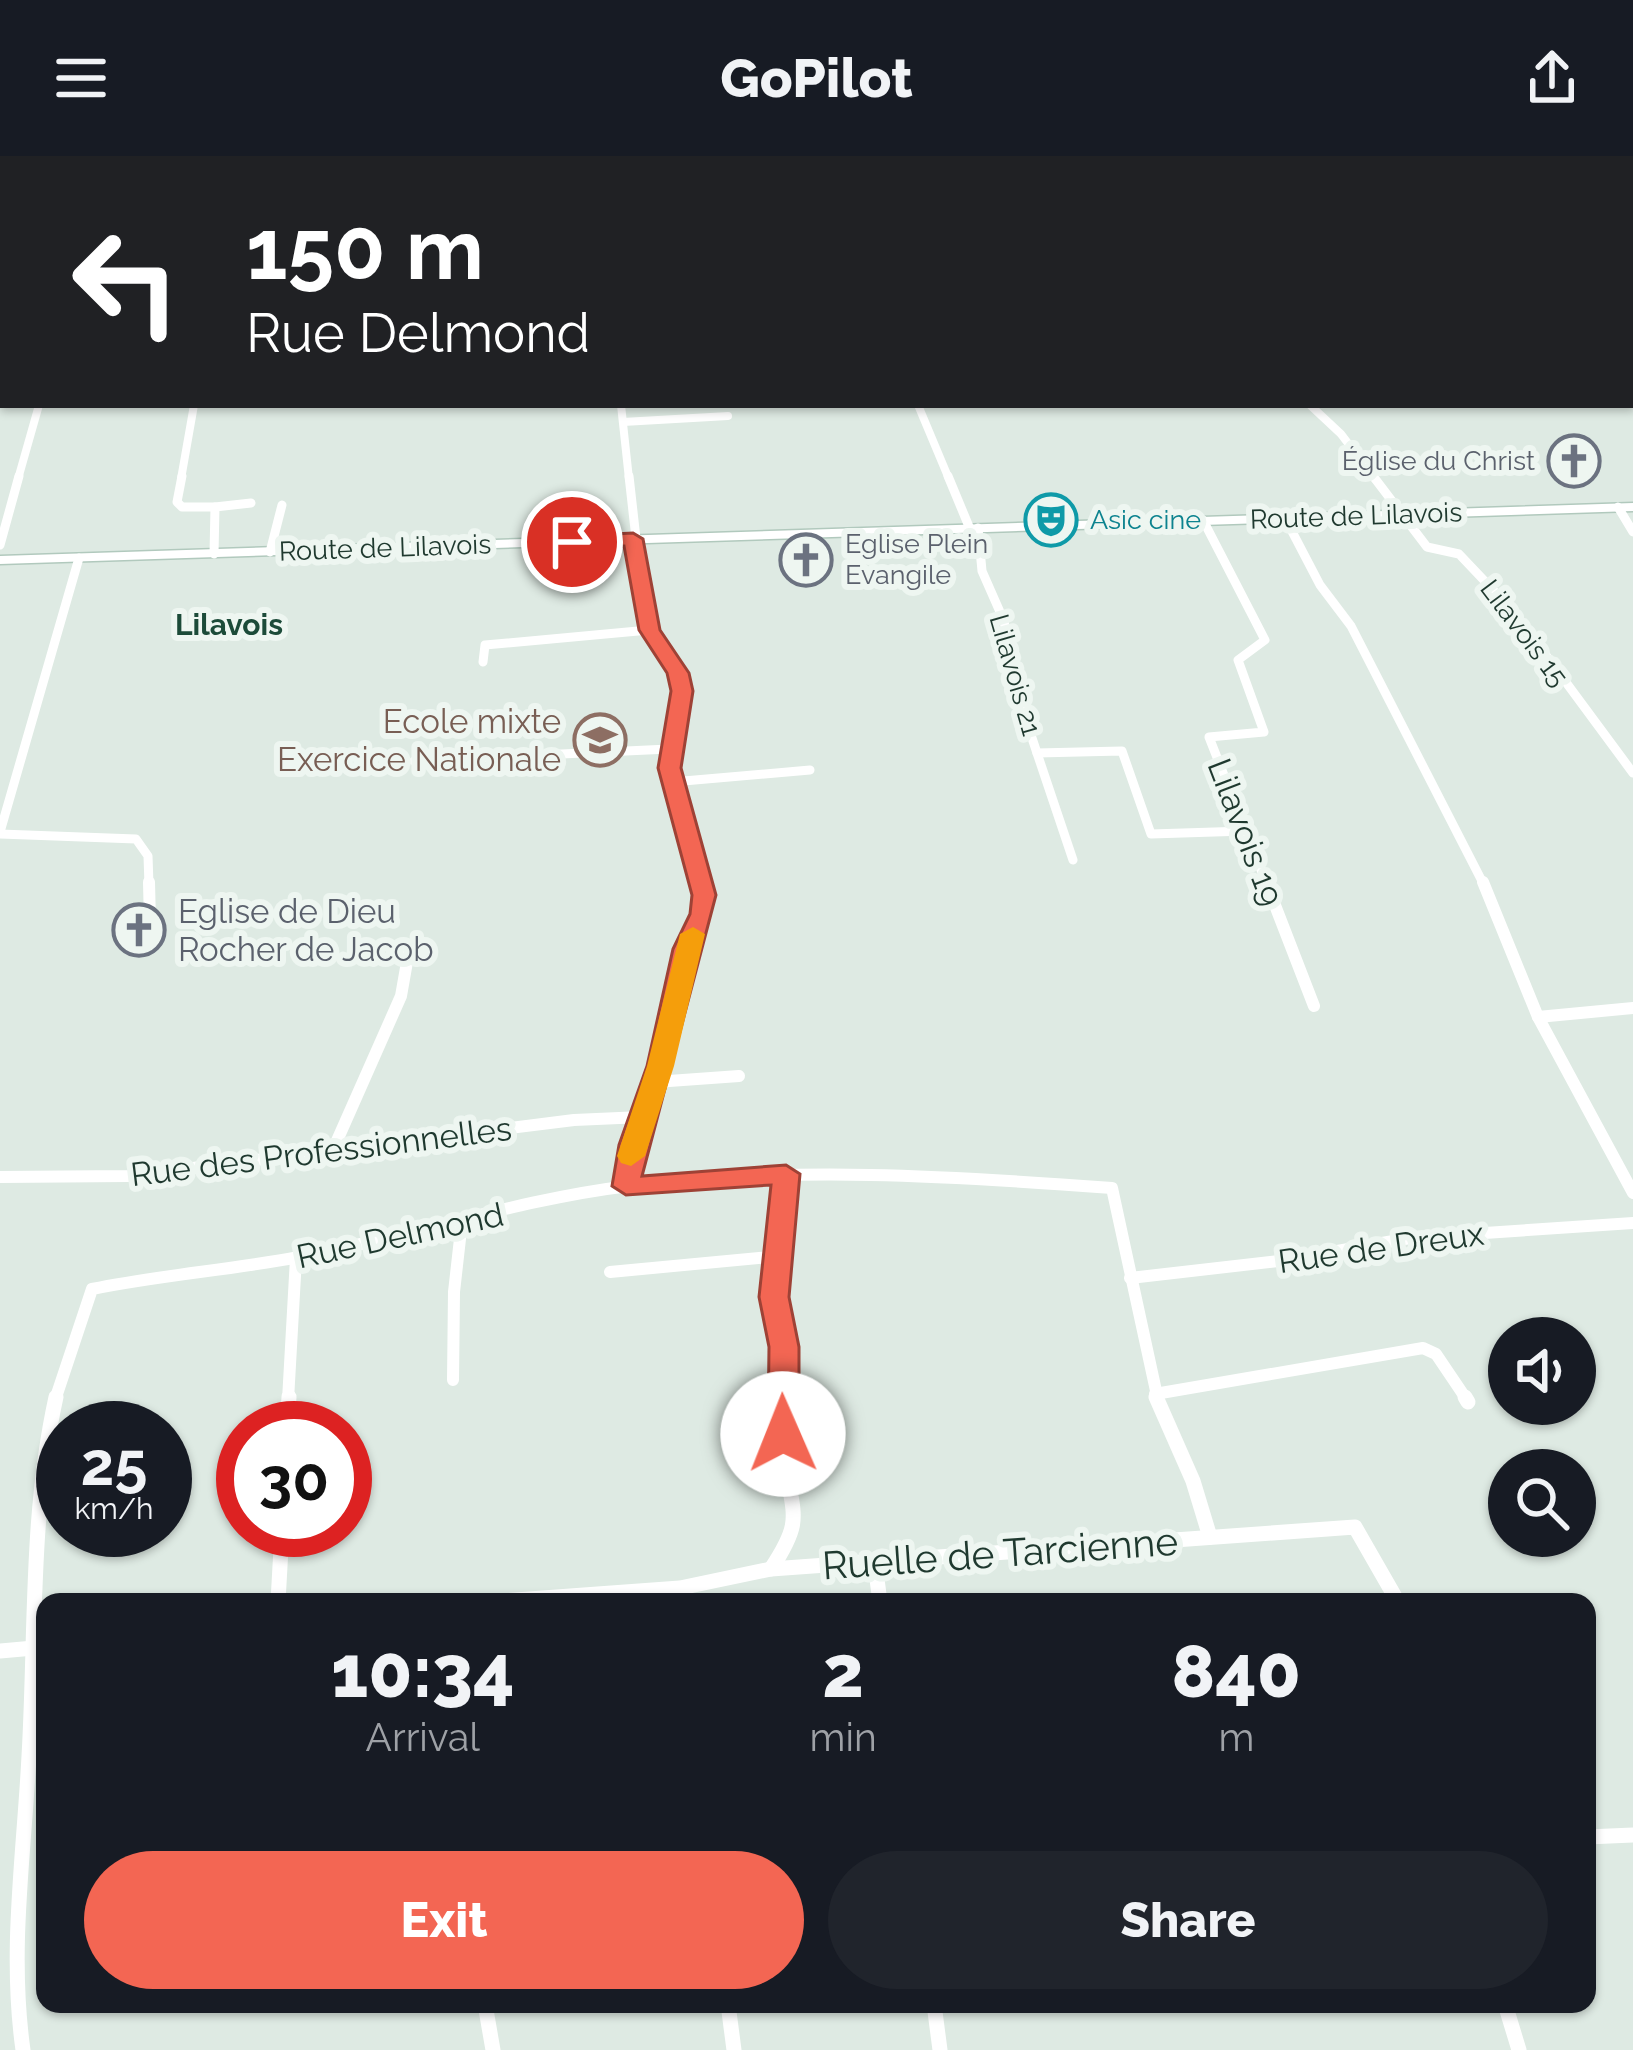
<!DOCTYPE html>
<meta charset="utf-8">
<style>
body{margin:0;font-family:Raleway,sans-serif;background:#20242c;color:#f1f3f6;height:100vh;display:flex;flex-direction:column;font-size:45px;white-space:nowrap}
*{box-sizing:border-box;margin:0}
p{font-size:39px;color:#9ea1a6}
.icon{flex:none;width:66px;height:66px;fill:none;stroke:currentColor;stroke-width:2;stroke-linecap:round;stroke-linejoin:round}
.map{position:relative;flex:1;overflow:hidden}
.panel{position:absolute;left:36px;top:1437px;width:1560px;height:420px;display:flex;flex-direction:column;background:#171b24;border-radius:24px;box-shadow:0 3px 9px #0004}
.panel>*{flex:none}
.guide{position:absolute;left:0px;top:0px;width:1635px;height:252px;box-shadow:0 3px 9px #0004;background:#202124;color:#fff;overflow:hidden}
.tools{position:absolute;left:1488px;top:1161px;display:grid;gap:24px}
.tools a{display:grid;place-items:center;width:108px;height:108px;border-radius:50%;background:#171b24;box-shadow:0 3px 9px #0004;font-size:60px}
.speed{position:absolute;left:36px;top:1245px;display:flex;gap:24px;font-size:60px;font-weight:700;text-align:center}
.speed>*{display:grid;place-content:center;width:156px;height:156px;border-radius:50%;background:#171b24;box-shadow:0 3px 9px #0004;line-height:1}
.speed small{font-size:30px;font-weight:400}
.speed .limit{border:18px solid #d22;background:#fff;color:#111}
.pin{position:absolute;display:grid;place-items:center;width:102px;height:102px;color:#fff;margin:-51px;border:6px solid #fff;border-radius:50%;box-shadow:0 3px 12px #0007}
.me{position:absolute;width:132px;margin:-66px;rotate:359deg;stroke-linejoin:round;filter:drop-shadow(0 0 9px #0008)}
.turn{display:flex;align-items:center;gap:42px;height:252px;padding:0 48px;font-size:54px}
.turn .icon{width:156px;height:156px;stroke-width:2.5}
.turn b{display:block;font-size:84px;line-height:102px}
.eta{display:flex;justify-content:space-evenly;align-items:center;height:204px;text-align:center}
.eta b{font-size:72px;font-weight:800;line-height:84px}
.action{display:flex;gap:24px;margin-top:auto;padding:24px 48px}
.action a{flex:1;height:138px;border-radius:72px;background:#f36653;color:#fff;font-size:48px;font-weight:800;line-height:138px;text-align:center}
.action a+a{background:#20242c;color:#f1f3f6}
header{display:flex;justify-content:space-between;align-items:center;height:156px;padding:0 48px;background:#171b24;font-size:54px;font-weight:800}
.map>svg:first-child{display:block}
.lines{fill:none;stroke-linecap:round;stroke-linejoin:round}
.secondary-casing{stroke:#b1c9bd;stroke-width:3}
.minor-far3{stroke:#fff;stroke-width:8}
.minor-far2{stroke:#fff;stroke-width:9}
.minor-far1{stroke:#fff;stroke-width:12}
.minor{stroke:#fff;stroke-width:15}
.secondary{fill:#fff;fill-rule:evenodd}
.route{fill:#f36653;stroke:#9e4236;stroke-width:3}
.slow{fill:#f59e0b}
.labels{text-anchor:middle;stroke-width:12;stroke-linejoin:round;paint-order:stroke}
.far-worship-label{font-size:27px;fill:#5b616d;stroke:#eef6f1;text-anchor:end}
.far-street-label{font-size:27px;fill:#1f392f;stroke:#eef6f1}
.far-culture-label{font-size:27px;fill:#0d838f;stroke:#eef6f1;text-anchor:start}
.far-neighbourhood-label{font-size:30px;font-weight:bold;fill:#1c4b39;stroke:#eef6f1}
.education-label{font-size:33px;fill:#785e54;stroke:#eef6f1;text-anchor:end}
.street-label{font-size:33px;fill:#1f392f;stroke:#eef6f1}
.worship-label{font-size:33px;fill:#5b616d;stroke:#eef6f1;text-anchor:start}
.near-street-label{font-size:39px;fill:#1f392f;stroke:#eef6f1}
</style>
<header><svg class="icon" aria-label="menu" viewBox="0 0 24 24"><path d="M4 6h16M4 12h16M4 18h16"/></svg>GoPilot<svg class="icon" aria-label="share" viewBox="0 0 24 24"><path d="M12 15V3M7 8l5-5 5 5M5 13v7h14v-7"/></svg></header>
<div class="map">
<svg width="1633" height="1894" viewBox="0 0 1633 1894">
<rect width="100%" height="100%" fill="#deeae3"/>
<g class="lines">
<g class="secondary-casing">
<polygon id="secondary" points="1633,347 1633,355 0,408 0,400"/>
</g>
<g class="minor-far3">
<polyline points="621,249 629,323"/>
<polyline points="918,249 949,323"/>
<polyline points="1310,249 1341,278 1375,323"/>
<polyline points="623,266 728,260"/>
<polyline points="18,323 39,249"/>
<polyline points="181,323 194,249"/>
</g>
<g class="minor-far2">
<polyline points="182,320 177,346 182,351 215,351 214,398"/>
<polyline points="629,320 644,454 654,484 678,517 682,535 670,612 701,729"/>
<polyline points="948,320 970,373"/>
<polyline points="1373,320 1427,391 1459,398 1514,456 1633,617"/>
<polyline points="215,351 251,347"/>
<polyline points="1618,351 1633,376"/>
<polyline points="1285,362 1320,429 1351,470 1484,729"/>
<polyline points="1203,364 1265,484 1238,504 1264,576 1209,581 1267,729"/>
<polyline points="978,372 982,415 1004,465 1017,537 1037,597 1122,595 1151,678 1246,675"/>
<polyline points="0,389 19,320"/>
<polyline points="270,396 282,349"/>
<polyline points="483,506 485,489 649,474"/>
<polyline points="1037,597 1073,704"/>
<polyline points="414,605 669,593"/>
<polyline points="672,626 810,614"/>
<polyline points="0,676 79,402"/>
<polyline points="0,678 136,683 148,700 149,729"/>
</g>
<g class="minor-far1">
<polyline points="149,726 150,767"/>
<polyline points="1266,726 1314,850"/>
<polyline points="1483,726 1538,861 1633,1037"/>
<polyline points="1538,861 1633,852"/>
<polyline points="655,926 739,920"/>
<polyline points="332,996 401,840 410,789"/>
<polyline points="0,1021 129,1020 574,964 642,961"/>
<polyline points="626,1030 686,793 703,758 701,726"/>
<polyline points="610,1116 779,1100"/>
<polyline points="1130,1122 1287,1104 1410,1082 1633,1067"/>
<polyline points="453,1224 454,1136 462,1065"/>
<polyline points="1155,1238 1423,1192 1436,1198 1467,1244"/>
<path d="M55 1244 92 1133C161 1119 230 1114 299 1101 408 1081 520 1043 629 1030 790 1010 951 1020 1112 1032L1158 1244"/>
<polyline points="288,1244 296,1102"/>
<polyline points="784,1244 784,1191 774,1141 786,1018"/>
</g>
<g class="minor">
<polyline points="1156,1241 1193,1325 1210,1381"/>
<polyline points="1465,1241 1468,1246"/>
<polyline points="287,1272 289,1241"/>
<polyline points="875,1408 880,1446"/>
<path d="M771 1413C802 1366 794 1362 786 1311 782 1289 785 1264 784 1241"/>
<polyline points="278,1446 282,1374"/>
<polyline points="488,1446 680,1432 771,1413 1355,1371 1398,1446"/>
<polyline points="0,1495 45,1491"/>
<polyline points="1587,1681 1633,1679"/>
<polyline points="485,1848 493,1894"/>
<polyline points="728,1848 734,1894"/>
<polyline points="934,1848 940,1894"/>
<polyline points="1505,1848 1519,1894"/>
<path d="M23 1894C9 1795 24 1699 29 1600 36 1480 30 1359 56 1241"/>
</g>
<use href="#secondary" class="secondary"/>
</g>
<polygon class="route" points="633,377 643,383 660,474 689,517 693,535 681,612 716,739 642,1020 786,1009 800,1018 789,1141 799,1191 799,1278 794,1286 772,1286 768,1278 769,1191 759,1141 771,1029 626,1039 612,1030 619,989 647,910 673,793 690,758 692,739 658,612 671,535 667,517 639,474 624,390 572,392 561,386 572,380"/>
<polygon class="slow" points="693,771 705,778 674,910 645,1000 631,1010 621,1007 617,1000 647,910 680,778"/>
<defs>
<g id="church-ring" transform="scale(2.7)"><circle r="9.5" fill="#eef6f1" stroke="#6b7280" stroke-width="1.5"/><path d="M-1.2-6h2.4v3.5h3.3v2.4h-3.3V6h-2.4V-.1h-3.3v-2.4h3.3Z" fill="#6b7280"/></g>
<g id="theatre-ring" transform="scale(2.7)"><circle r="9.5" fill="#eef6f1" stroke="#0f9aa8" stroke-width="1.5"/><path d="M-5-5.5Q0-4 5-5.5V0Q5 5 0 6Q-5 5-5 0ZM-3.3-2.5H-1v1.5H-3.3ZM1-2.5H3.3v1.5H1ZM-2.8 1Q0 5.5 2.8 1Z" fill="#0f9aa8"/></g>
<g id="school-ring" transform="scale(2.7)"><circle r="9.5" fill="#eef6f1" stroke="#8d6e63" stroke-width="1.5"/><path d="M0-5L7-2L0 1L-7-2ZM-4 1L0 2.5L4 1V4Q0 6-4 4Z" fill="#8d6e63"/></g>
</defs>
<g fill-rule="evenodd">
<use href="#church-ring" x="1574" y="305"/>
<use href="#theatre-ring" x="1051" y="364"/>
<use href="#church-ring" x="806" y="404"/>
<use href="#school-ring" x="600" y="584"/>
<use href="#church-ring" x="139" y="774"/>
</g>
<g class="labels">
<g class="far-worship-label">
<text x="1535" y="314">Église du Christ</text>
<text x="845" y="397" text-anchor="start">Eglise Plein<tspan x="845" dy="31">Evangile</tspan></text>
</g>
<g class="far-street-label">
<text transform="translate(1356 360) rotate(-2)" y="9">Route de Lilavois</text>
<text transform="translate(385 392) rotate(-2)" y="9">Route de Lilavois</text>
<text transform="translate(1524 477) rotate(53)" y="9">Lilavois 15</text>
<text transform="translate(1015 519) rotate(74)" y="9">Lilavois 21</text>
</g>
<g class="far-culture-label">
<text x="1090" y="373">Asic cine</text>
</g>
<g class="far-neighbourhood-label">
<text x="229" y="479">Lilavois</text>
</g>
<g class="education-label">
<text x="561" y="577">Ecole mixte<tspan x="561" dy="38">Exercice Nationale</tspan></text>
</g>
<g class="street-label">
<text transform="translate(1246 676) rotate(69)" y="12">Lilavois 19</text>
<text transform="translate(321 995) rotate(-7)" y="12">Rue des Professionnelles</text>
<text transform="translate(400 1079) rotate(-12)" y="12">Rue Delmond</text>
<text transform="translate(1381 1091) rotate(-8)" y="12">Rue de Dreux</text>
</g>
<g class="worship-label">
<text x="178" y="767">Eglise de Dieu<tspan x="178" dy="38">Rocher de Jacob</tspan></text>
</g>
<g class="near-street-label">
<text transform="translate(1000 1397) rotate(-4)" y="14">Ruelle de Tarcienne</text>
</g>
</g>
</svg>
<div class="tools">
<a><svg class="icon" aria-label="sound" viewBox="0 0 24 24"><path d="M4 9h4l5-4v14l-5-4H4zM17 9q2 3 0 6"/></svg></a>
<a><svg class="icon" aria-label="search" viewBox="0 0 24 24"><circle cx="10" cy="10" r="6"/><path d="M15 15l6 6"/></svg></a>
</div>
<div class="speed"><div>25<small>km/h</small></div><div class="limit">30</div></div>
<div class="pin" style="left:572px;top:386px;background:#d93025"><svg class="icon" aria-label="arrive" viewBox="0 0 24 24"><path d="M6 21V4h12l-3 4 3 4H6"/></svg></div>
<svg class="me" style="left:783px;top:1278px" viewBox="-20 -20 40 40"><circle r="19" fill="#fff"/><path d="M0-13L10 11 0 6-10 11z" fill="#f36653"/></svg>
<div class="guide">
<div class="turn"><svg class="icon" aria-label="left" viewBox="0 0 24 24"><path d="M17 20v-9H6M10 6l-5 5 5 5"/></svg><div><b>150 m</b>Rue Delmond</div></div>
</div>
<section class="panel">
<div class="eta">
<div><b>10:34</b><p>Arrival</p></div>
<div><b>2</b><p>min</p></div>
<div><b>840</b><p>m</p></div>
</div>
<div class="action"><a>Exit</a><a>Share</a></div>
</section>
</div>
